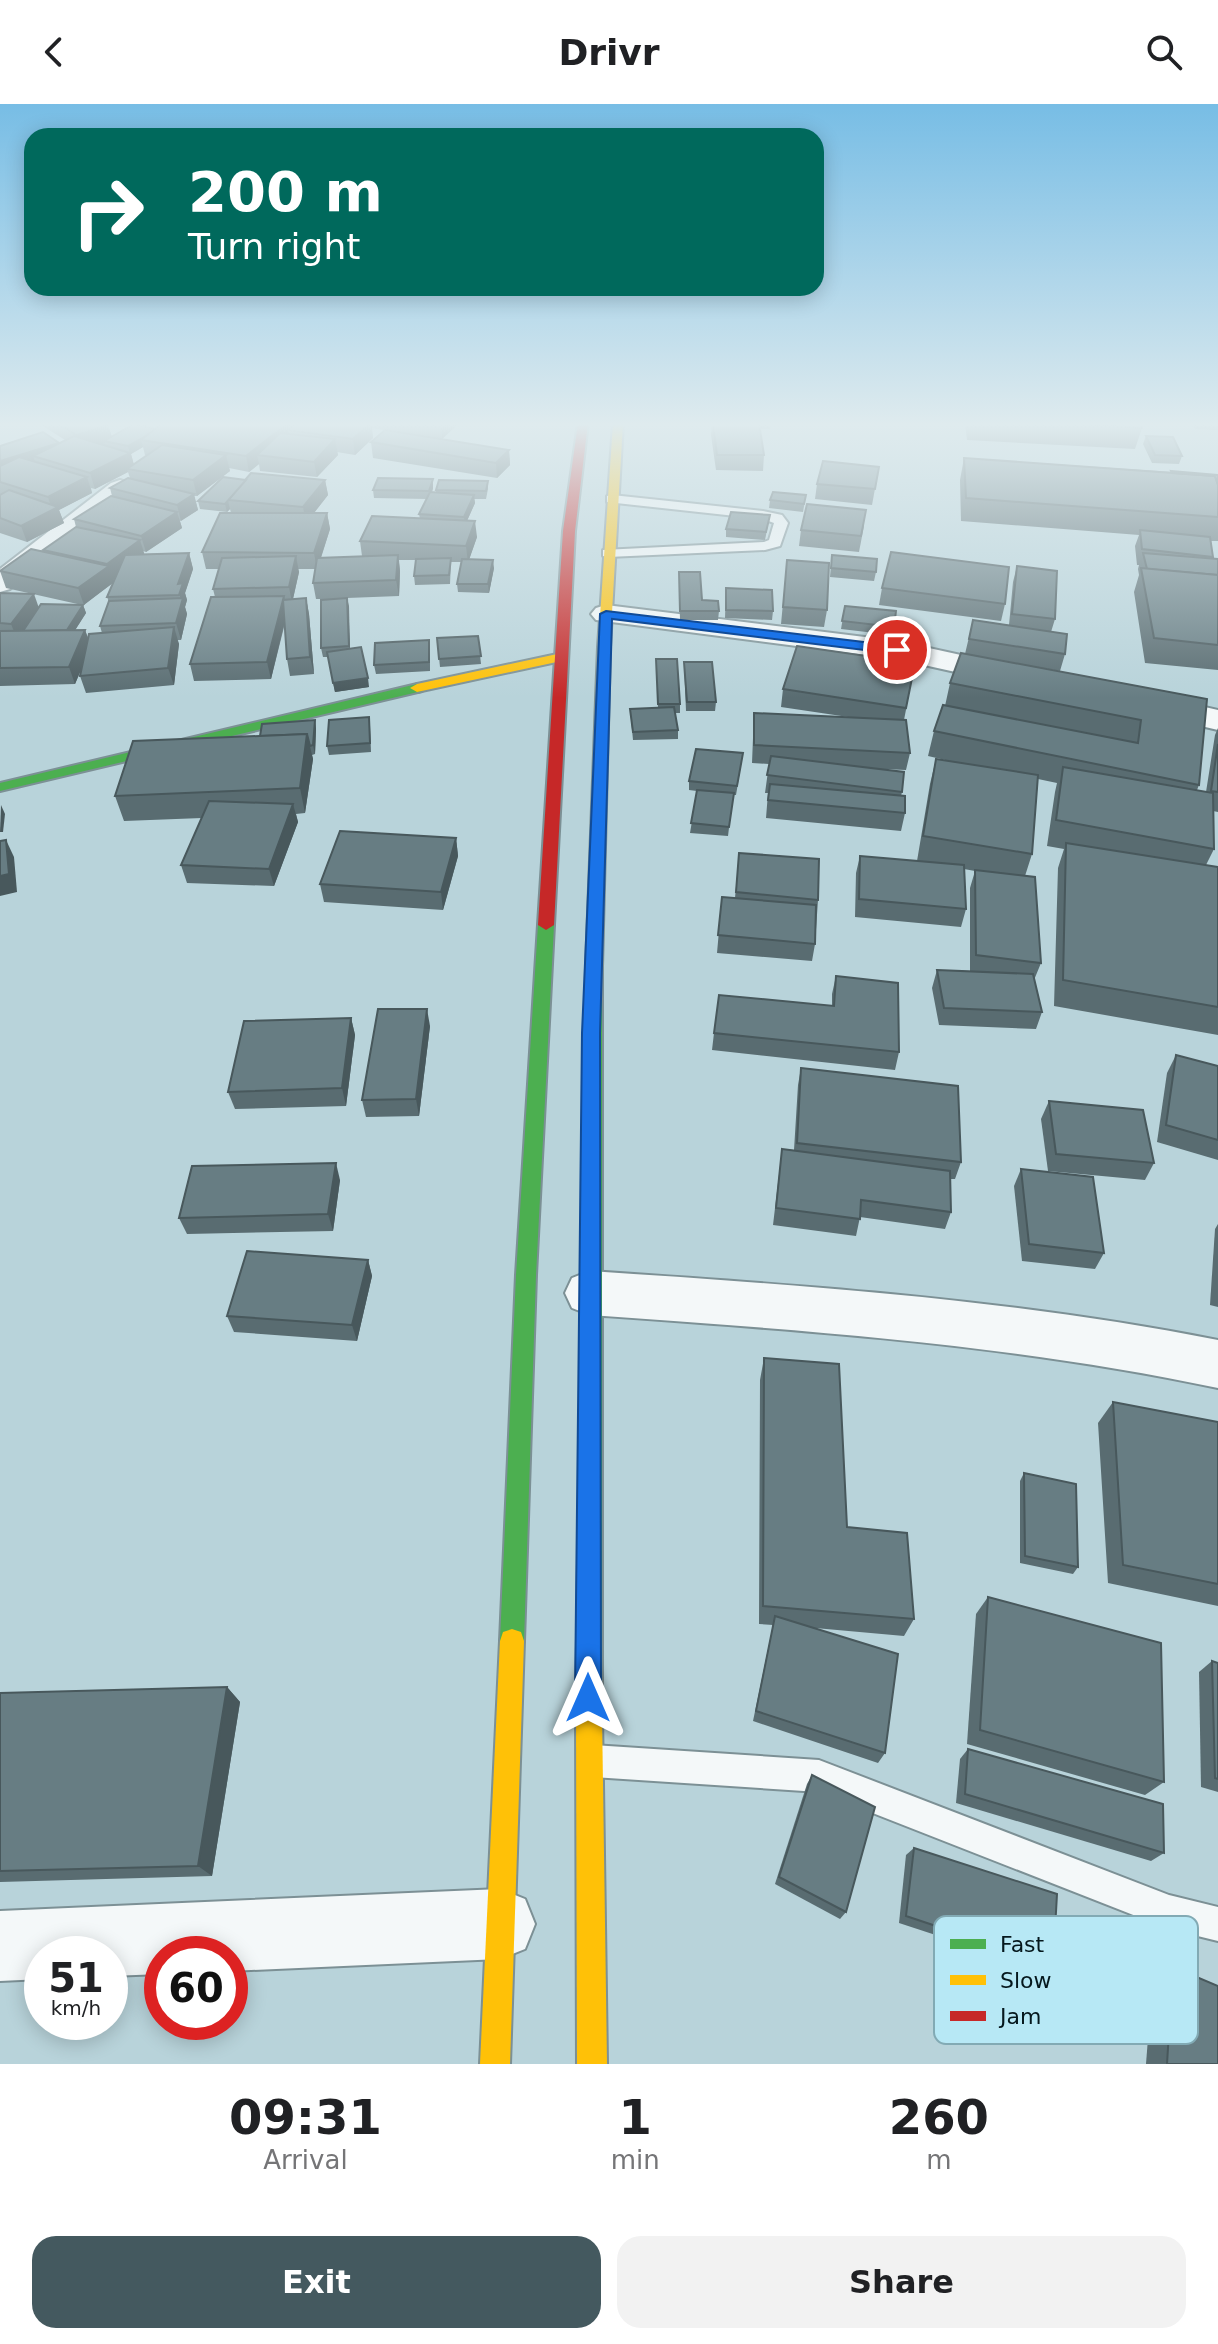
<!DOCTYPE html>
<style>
body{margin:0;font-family:"DejaVu Sans",sans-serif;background:#f2f2f2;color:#202124;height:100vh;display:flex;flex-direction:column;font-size:30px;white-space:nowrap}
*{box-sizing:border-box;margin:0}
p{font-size:26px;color:#757577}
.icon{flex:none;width:44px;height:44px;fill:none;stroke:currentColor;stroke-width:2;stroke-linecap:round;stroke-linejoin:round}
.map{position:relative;height:1960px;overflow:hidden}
.drawer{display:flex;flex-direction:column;background:#fff;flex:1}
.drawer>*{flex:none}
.top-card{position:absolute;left:24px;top:24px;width:800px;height:168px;border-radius:24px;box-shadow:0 4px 20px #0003;background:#00695c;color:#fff;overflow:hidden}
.speed{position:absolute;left:24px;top:1832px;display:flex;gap:16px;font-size:40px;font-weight:700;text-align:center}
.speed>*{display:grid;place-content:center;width:104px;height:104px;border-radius:50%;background:#fff;box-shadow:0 4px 20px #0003;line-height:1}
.speed small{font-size:20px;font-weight:400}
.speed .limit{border:12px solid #d22;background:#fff;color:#111}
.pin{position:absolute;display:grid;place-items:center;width:68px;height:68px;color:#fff;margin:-34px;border:4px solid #fff;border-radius:50%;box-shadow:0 2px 8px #0007}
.me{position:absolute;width:88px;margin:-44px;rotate:0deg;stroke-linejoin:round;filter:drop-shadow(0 0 6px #0008)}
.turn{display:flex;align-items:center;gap:28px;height:168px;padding:0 32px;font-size:36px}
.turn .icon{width:104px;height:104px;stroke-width:2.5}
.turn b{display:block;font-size:56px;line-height:68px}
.eta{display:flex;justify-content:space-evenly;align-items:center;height:136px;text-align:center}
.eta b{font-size:48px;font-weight:700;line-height:56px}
.cta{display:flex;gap:16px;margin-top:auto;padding:16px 32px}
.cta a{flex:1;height:92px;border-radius:24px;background:#44595f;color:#fff;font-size:32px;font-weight:700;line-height:92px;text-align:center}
.cta a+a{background:#f2f2f2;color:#202124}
header{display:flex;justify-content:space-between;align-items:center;height:104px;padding:0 32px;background:#fff;font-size:36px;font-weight:700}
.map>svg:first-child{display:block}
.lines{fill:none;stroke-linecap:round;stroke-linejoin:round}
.lane-casing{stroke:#7c9095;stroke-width:4}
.street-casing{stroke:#7c9095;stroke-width:4}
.fast-casing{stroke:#7c9095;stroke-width:4}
.slow-casing{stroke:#7c9095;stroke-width:4}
.jam-casing{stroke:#7c9095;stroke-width:4}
.lane{fill:#f4f8f9;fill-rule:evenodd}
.street{fill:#f4f8f9;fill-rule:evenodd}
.fast{fill:#4caf50;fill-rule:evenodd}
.slow{fill:#ffc107;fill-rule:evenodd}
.jam{fill:#c62828;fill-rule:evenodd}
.wall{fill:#596c71;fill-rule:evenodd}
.shaded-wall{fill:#48585c}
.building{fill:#677d83;stroke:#48585c;stroke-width:2}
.route{fill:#1a73e8;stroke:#114b97;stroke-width:2}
.key{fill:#b7e8f5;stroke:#82aab4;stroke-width:2}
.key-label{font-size:22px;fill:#05181d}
</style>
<header><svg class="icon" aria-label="back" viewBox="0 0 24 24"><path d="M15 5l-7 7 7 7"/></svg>Drivr<svg class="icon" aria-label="search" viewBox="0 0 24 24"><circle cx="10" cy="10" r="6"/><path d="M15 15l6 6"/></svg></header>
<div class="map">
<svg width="1218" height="1960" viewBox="0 0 1218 1960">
<rect width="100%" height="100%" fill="#b8d3da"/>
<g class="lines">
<g class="lane-casing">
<g id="lane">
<polygon points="612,391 763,407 782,411 788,419 780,442 765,446 608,453 603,452 603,446 764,438 769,436 774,419 763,415 607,398 607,392"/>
<polygon points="593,1641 819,1656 1169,1791 1218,1803 1218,1837 1169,1825 819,1688 593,1673 582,1668 577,1657 582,1646"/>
</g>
</g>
<g class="street-casing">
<g id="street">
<polygon points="120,376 129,379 133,384 129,389 10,485 0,488 0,465 111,379"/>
<polygon points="606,501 897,537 1025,565 1030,572 1025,579 1014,581 897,555 596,516 591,510 596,504"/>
<polygon points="1148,590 1218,606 1218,626 1137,607 1132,600 1137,593"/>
<path d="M590 1167C801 1181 1010 1195 1218 1236V1284C1011 1240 801 1226 590 1211L572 1204 565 1189 572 1174Z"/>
<polygon points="500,1785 525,1795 535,1820 525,1845 500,1855 230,1867 230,1850 162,1850 162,1870 110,1872 110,1850 42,1850 42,1875 0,1877 0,1807"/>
</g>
</g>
<g class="fast-casing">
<g id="fast">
<polygon points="417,580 422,581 422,587 0,687 0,679"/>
<polygon points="546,816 554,821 536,1171 524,1537 521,1546 512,1549 503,1546 500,1537 516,1171 538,821"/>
<polygon points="594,857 602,863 602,1610 598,1619 589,1623 580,1619 576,1610 586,863"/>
</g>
</g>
<g class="slow-casing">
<g id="slow">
<polygon points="613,319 623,319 610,543 602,863 594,869 586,863 598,543"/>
<polygon points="562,549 568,553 566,556 417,588 410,584 417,580"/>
<polygon points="512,1525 521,1528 524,1537 510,1960 480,1960 500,1537 503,1528"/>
<polygon points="589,1597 598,1601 602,1610 607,1960 577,1960 576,1610 580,1601"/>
</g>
</g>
<g class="jam-casing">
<polygon id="jam" points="578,319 588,319 575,427 554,821 546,826 538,821 563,427"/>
</g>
<use href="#lane" class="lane"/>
<use href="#street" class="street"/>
<use href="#fast" class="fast"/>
<use href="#slow" class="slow"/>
<use href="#jam" class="jam"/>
</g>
<g class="wall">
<path d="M37 319H106L108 321 112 333 132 322 125 319H151L144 323 155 325 162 319H456V322L442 335 509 346 510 361 497 374 373 354 371 338 385 326 372 324 373 334 355 351 337 348 338 351 317 373 260 367 259 360 249 368 229 364 230 367 197 392H194L198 406 180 417 182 424 146 448 143 447 144 450 189 449 193 465 185 489 187 496 185 503 187 510 181 536H177L179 540 174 581 86 589 80 572 81 565 75 580 0 582V489L39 503 82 501 6 484 0 467 43 448V446L76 423 74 415 112 392 110 384 130 374 128 368 95 385 91 384 92 389 59 406 64 419 27 438 0 429V342L59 339 65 336 43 322 42 320 38 321ZM143 343 145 351H147L134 361 131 350ZM113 479 107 493 109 498 100 522 102 529 88 534 85 526H75L86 509 83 501Z"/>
<rect x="666" y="319" width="26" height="2"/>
<polygon points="712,319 771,319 770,325 760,325 764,351 763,367 716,366 711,331"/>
<polygon points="965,319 1141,319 1142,324 1135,345 967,336"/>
<polygon points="1192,319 1218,319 1218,326 1195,325"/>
<polygon points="1146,332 1182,352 1179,360 1152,359 1143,340"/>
<polygon points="964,354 1218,371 1218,437 1211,437 1213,453 1212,455 1218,455 1218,566 1145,559 1134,488 1139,471 1138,465 1139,461 1137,461 1135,442 1139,431 961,417 960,376"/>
<polygon points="879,363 872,401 815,395 817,380"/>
<polygon points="433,375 433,384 432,388 436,389 436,386 488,377 488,385 486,395 474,395 475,399 467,417 477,433 469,455 494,464 489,489 458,488 457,480 462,458 451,458 450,480 415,481 414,472 416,456 399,456 400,467 399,492 347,494 350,545 369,583 335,588 328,553 323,553 321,544 332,495 316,495 313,479 315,465 298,465 299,468 293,495 306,494 309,510 314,570 290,572 287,555 285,519 271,575 194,577 190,560 215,493 213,485 219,465 206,465 202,448 231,409 230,405 227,408 200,405 198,397 246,376 325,376 328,391 314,409 327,409 330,425 321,454 362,452 360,437 420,415 419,410 427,395 374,394 373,386"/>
<polygon points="806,391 803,408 769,404 770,396"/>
<polygon points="770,411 765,436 726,433 726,425"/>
<polygon points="864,422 859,448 799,442 801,426"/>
<polygon points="832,451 876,468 874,477 830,473"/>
<polygon points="787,456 827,506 824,523 781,520"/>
<polygon points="1017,462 1055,515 1051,528 1065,550 1060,567 1031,562 1207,595 1199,681 1197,686 1206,688 1215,631 1218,624 1218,708 1213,707 1214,745 1206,761 1218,763 1218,931 1054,902 1058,764 1064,745 1047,742 1055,688 1057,679 1038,675 1032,750 1025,772 1041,859 1034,876 1042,908 1036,925 939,921 932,884 937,866 970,867 970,784 975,767 964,765 966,805 961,823 855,813 856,769 860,752 917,757 930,680 936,655 954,658 928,652 934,627 945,602 950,579 965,550 973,516 1009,521 1013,478"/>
<polygon points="679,476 702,496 719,507 718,516 680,516"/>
<polygon points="726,484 773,507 772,516 725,514"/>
<polygon points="882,484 1005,500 1001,517 879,501"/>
<polygon points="845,502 896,507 892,531 841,525"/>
<polygon points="478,532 481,560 440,563 437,534"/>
<polygon points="430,545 430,567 376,570 374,561"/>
<polygon points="656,555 680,600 680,609 675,609 678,626 678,635 633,636 630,605 658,604"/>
<polygon points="684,558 716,598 715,607 686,607"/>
<polygon points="915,559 904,616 910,649 906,666 884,665 902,688 901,692 905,709 901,727 766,714 768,689 765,689 769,660 752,659 754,609 855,614 781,603 783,585"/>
<polygon points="315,616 316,625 315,650 312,651 313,655 305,709 296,710 298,718 274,782 187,779 181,761 202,714 124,717 115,692 260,632"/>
<polygon points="370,622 371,648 329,651 327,642"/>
<polygon points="743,649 736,691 733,691 728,732 690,729 697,687 689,686 689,677"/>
<polygon points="456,734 458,752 443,806 324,798 320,780"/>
<polygon points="739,749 818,796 815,840 812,857 717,849 722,793 735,794"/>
<polygon points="836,872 899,948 895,966 712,946 714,929 832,902 832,890"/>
<polygon points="351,914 355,931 346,1002 235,1005 228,988"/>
<polygon points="430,922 419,1012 366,1013 362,996"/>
<polygon points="1176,951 1218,962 1218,1056 1157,1038 1167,969"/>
<polygon points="801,964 961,1058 955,1075 950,1075 951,1108 945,1125 860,1113 856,1132 773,1121 782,1045 794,1046 798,981"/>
<polygon points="1049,997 1154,1059 1145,1076 1048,1067 1041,1015"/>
<polygon points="1021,1065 1104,1149 1095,1165 1022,1157 1014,1082"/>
<polygon points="340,1076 333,1127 187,1130 179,1114"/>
<polygon points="1218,1120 1218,1203 1210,1201 1215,1125"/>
<polygon points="368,1156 372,1172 357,1237 234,1228 227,1212"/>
<polygon points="764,1254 847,1423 914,1515 904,1532 815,1524 885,1649 878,1659 753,1617 773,1521 759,1520 760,1276"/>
<polygon points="1113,1298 1218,1318 1218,1502 1108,1479 1098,1319"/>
<polygon points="1024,1369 1078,1463 1073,1470 1020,1459 1020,1377"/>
<polygon points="988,1493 1164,1678 1145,1691 967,1640 976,1510"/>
<polygon points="1212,1557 1218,1559 1218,1688 1201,1683 1199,1568"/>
<polygon points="227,1583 240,1598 212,1772 0,1778 0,1589"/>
<polygon points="968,1645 1164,1749 1151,1757 956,1699 960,1655"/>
<polygon points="812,1671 846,1808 840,1815 775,1780 807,1680"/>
<polygon points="914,1744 1053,1861 1042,1866 899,1819 906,1751"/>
<polygon points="1173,1863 1218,1960 1146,1960 1153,1870"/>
</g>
<g class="shaded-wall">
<polygon points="138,319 151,319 139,325"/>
<polygon points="288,319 302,319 288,326 290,336 257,351 259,360 249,368 246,352"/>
<polygon points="371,319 373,334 355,351 353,335"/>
<polygon points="441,319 456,319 456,322 442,335"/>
<polygon points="108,321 113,336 104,337 105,339 81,346 76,331"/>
<polygon points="335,335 338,351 317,373 314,358"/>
<polygon points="141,336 143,343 131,350 135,365 127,365 128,368 95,385 90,369 130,349 128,342"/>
<polygon points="59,339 64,354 33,352 37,363 0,374 0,357"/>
<polygon points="509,346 510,361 497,374 496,359"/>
<polygon points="226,351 230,367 197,392 193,376"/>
<polygon points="87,373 92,389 59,406 64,419 27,438 21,422 52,406 48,393"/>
<polygon points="433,375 433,384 430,395 429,387"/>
<polygon points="325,376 328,391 306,419 303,403"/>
<polygon points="194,390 198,406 181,417 177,401"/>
<polygon points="474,391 475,399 465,421 464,413"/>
<polygon points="228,397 230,405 227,408 225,400"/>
<polygon points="177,408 182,424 146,448 141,432"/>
<polygon points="327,409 330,425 317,465 314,449"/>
<polygon points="475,417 477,433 468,459 466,442"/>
<polygon points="140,436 145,452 113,476 114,478 84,501 78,484 108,462 107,460"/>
<polygon points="189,449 193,465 185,489 187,496 185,503 187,510 181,536 176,519 181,498 178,480"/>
<polygon points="398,451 400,467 399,492 396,476"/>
<polygon points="296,452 299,468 292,499 289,483"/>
<polygon points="493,456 494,464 489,489 488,480"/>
<polygon points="34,490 40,507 18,537 11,520"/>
<polygon points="284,492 287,508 271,575 267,558"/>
<polygon points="306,494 309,510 314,570 310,553"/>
<polygon points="347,494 349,502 350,551 349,542"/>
<polygon points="83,501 86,509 67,539 64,530"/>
<polygon points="174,523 179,540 174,581 168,564"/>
<polygon points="85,526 91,543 75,580 69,563"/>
<polygon points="368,574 369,583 335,588 333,579"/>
<polygon points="315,616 316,625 315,650 313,641"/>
<polygon points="307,630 313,655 305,709 300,684"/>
<polygon points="293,700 298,718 274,782 269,765"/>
<polygon points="1,701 5,710 3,728 0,728"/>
<polygon points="456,734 458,752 443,806 441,788"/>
<polygon points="6,736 14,753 17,788 0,792 0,772"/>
<polygon points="427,905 430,922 419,1012 416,995"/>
<polygon points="351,914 355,931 346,1002 342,984"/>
<polygon points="336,1059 340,1076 333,1127 328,1110"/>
<polygon points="368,1156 372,1172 357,1237 352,1221"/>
<polygon points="227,1583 240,1598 212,1772 198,1762"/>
</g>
<g class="building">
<polygon points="58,319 106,319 108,321 76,331"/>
<polygon points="162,319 288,319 246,352 141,336"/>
<polygon points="296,319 370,319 353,335 288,326"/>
<polygon points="713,319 759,319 764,351 717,351"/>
<polygon points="1069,319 1141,319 1142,324"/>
<polygon points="134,320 155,325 144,333 128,342 104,337"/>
<polygon points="385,326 509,346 496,359 371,338"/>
<polygon points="43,328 59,339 0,357 0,342"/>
<polygon points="280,329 335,335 314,358 257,351"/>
<polygon points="74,332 130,349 90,369 33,352"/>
<polygon points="1146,332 1173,333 1182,352 1155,351"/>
<polygon points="162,341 226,351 193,376 127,365"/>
<polygon points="19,353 87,373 48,393 0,378 0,362"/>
<polygon points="964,354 1215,372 1218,381 1218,413 966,394"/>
<polygon points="823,357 879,363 875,385 817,380"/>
<polygon points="1171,367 1218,371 1218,381 1215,372 1172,369"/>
<polygon points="251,369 325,376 303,403 228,396"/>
<polygon points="223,373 246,376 225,400 198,397"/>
<polygon points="128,374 194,390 177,401 110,384"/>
<polygon points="378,374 433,375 429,387 373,386"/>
<polygon points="439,376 488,377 486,387 436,386"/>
<polygon points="9,386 58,403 21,422 0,414 0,391"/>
<polygon points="430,388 474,391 464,413 419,410"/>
<polygon points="773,388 806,391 804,400 770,396"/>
<polygon points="111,392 177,408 141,432 74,415"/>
<polygon points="807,400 866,406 861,432 801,426"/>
<polygon points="731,408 770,411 766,428 726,425"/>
<polygon points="220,409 327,409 314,449 202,448"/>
<polygon points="372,412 475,417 466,442 360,437"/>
<polygon points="76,423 140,436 107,460 43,446"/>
<polygon points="1140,426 1210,433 1213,453 1142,445"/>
<polygon points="31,445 109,462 78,484 0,467"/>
<polygon points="891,448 1009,463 1005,500 882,484"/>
<polygon points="189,449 178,480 183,479 179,491 107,493 125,451"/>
<polygon points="1143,449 1218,455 1218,471 1147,465"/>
<polygon points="398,451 396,476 313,479 317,454"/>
<polygon points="832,451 877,455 876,468 831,464"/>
<polygon points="296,452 289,483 213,485 222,454"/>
<polygon points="451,454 449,471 414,472 416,455"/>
<polygon points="462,455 493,456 488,480 457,480"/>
<polygon points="787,456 829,459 827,506 783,503"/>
<polygon points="1017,462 1057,467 1055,515 1012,510"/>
<polygon points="1141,464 1218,471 1218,541 1154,534"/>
<polygon points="679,468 700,468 702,496 718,497 719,507 680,507"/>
<polygon points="726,484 772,486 773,507 726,506"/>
<polygon points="0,489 34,490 11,520 0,519"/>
<polygon points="284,492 267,558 190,560 211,493"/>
<polygon points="183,494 176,519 100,522 109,497"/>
<polygon points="306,494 310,553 287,555 283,496"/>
<polygon points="347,494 349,542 321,544 321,496"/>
<polygon points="41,500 83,501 67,526 23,527"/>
<polygon points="845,502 896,507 894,523 842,517"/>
<polygon points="973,516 1067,530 1065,550 969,535"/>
<polygon points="174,523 168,564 80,572 89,530"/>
<polygon points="85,526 69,563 0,564 0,527"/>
<polygon points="478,532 481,552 439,555 437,534"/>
<polygon points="429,536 429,558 374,561 375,539"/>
<polygon points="797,542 915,559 906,604 783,585"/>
<polygon points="361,543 368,574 333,579 327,548"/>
<polygon points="961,549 1207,595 1199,681 934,627 943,601 1138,639 1141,616 950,579"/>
<polygon points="656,555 677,555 680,600 658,600"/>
<polygon points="684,558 712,558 716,598 687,598"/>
<polygon points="674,603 678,626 633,628 630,605"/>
<polygon points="754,609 906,616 910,649 754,641"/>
<polygon points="369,613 370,639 327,642 329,616"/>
<polygon points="315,616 313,641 310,642 307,630 260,632 262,620"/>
<polygon points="307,630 300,684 115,692 133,637"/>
<polygon points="1218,640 1218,688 1211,687"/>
<polygon points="696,645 743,649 737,682 689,677"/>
<polygon points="771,652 904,668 902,688 767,671"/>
<polygon points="936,655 1038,671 1032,750 923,732"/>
<polygon points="1063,663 1213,689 1214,745 1056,716"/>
<polygon points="770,680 905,692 905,709 768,696"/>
<polygon points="697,686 734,689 729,723 691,719"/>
<polygon points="209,697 293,700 269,765 181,761"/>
<polygon points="340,727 456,734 441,788 320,780"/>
<polygon points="6,736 9,770 0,772 0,737"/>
<polygon points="1066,739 1218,763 1218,903 1063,876"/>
<polygon points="739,749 819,755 818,796 736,788"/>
<polygon points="860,752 964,761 966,805 859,795"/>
<polygon points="975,766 1035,773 1041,859 976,851"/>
<polygon points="722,793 816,801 815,840 718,831"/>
<polygon points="937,866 1033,870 1042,908 944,904"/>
<polygon points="836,872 898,879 899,948 714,929 719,891 834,902"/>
<polygon points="378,905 427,905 416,995 362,996"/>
<polygon points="351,914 342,984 228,988 244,917"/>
<polygon points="1176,951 1218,962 1218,1036 1166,1021"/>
<polygon points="801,964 958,982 961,1058 797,1039"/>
<polygon points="1049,997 1143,1006 1154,1059 1056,1050"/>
<polygon points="782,1045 950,1067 951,1108 861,1096 860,1115 776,1104"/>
<polygon points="336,1059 328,1110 179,1114 192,1062"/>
<polygon points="1021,1065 1093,1073 1104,1149 1029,1140"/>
<polygon points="247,1147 368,1156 352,1221 227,1212"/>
<polygon points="764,1254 839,1260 847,1423 907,1429 914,1515 763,1502"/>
<polygon points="1113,1298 1218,1318 1218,1480 1123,1461"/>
<polygon points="1024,1369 1076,1380 1078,1463 1025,1452"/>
<polygon points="988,1493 1161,1539 1164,1678 980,1626"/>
<polygon points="775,1512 898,1550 885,1649 756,1607"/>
<polygon points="1212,1557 1218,1559 1218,1675 1215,1674"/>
<polygon points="227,1583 198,1762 0,1767 0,1589"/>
<polygon points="968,1645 1163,1700 1164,1749 965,1690"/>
<polygon points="812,1671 875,1703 846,1808 779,1773"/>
<polygon points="914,1744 1057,1790 1053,1861 906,1812"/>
<polygon points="1173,1863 1218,1882 1218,1960 1167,1960"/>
</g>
<linearGradient id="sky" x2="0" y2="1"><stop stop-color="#77bde5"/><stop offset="0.54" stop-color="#dfebee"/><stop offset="1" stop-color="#dfebee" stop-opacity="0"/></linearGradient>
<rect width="1218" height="594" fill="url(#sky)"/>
<polygon class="route" points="606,507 897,542 903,546 897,550 612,515 600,929 601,1594 597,1604 588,1607 579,1604 575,1594 582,929 600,510"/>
<rect x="934" y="1812" width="264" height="128" rx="12" class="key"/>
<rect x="950" y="1835" width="36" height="10" fill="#4caf50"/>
<rect x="950" y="1871" width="36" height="10" fill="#ffc107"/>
<rect x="950" y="1907" width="36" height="10" fill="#c62828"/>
<g class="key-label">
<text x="1000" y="1848">Fast</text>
<text x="1000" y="1884">Slow</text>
<text x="1000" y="1920">Jam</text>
</g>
</svg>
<div class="speed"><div>51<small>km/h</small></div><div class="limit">60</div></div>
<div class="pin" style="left:897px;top:546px;background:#d93025"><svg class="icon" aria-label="arrive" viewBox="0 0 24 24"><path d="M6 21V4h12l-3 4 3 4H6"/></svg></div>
<svg class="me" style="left:588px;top:1594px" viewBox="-20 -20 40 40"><path d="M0-17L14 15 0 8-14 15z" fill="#1a73e8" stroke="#fff" stroke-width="4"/></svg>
<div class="top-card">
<div class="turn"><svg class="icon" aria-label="right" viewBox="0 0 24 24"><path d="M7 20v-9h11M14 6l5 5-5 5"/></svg><div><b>200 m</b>Turn right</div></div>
</div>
</div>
<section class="drawer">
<div class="eta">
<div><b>09:31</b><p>Arrival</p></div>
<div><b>1</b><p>min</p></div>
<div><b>260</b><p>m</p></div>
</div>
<div class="cta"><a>Exit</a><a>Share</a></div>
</section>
